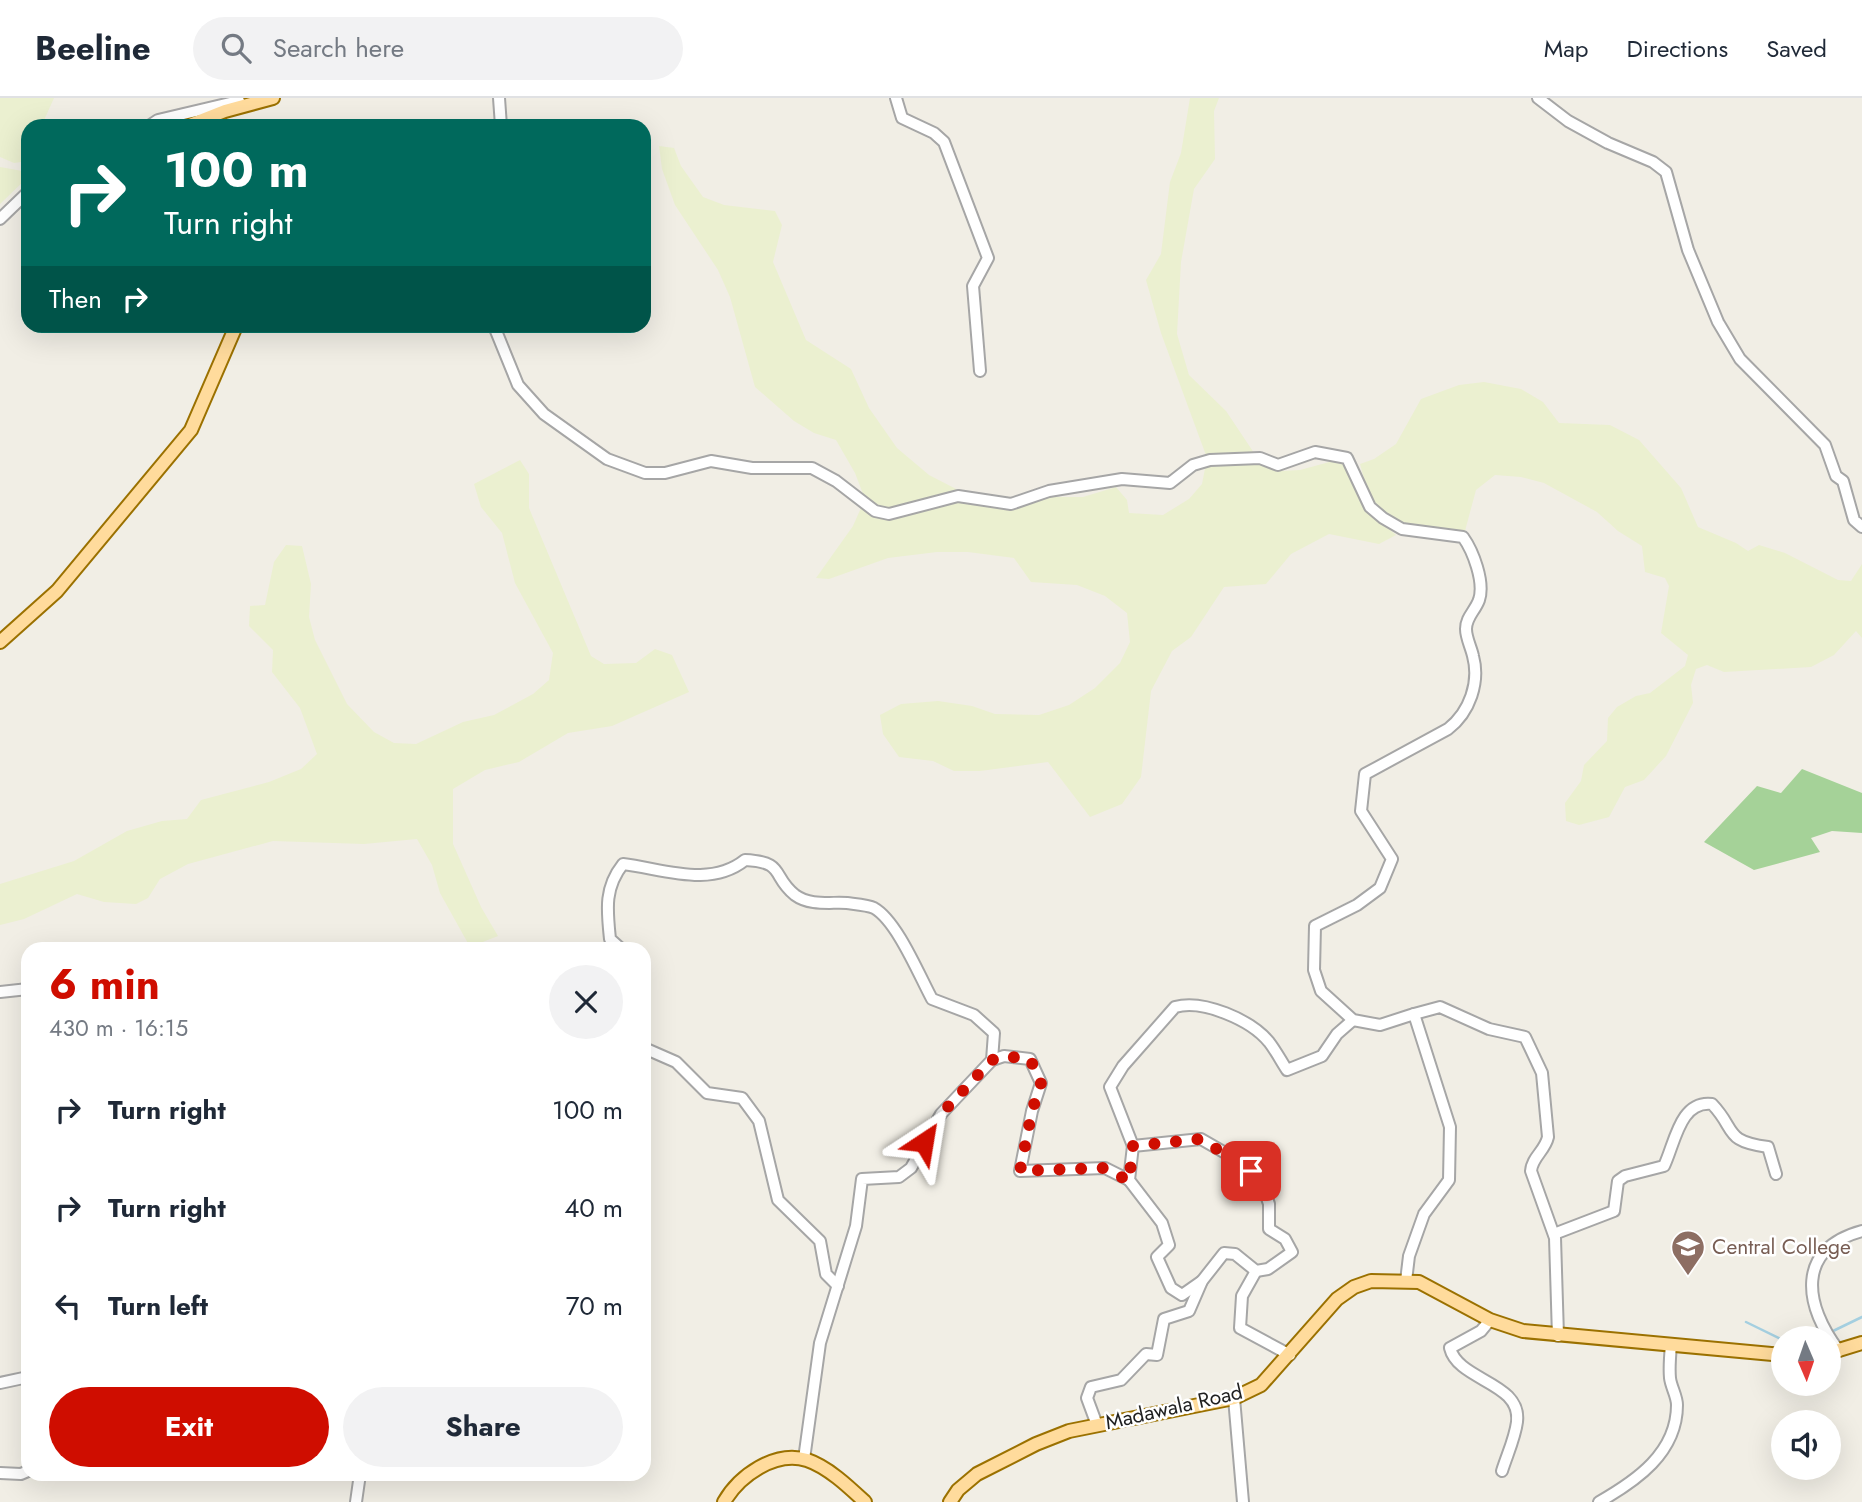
<!DOCTYPE html>
<meta charset="utf-8">
<style>
body{margin:0;font-family:Jost,sans-serif;background:#f2f2f3;color:#1f2937;height:100vh;display:flex;flex-direction:column;font-size:26px;white-space:nowrap}
*{box-sizing:border-box;margin:0}
p{font-size:23px;color:#747a83}
.icon{flex:none;width:38px;height:38px;fill:none;stroke:currentColor;stroke-width:2;stroke-linecap:round;stroke-linejoin:round}
.map{position:relative;flex:1;overflow:hidden}
.panel{position:absolute;left:21px;top:844px;width:630px;height:539px;display:flex;flex-direction:column;background:#fff;border-radius:21px;box-shadow:0 7px 28px #0002}
.panel>*{flex:none}
.top-card{position:absolute;left:21px;top:21px;width:630px;height:214px;border-radius:21px;box-shadow:0 7px 28px #0002;background:#00695c;color:#fff;overflow:hidden}
.needle{width:46px;rotate:178deg}
.fabs{position:absolute;left:1771px;top:1228px;display:grid;gap:14px}
.fabs a{display:grid;place-items:center;width:70px;height:70px;border-radius:50%;background:#fff;box-shadow:0 7px 28px #0002;font-size:35px}
.pin{position:absolute;display:grid;place-items:center;width:60px;height:60px;color:#fff;margin:-30px;border-radius:14px;box-shadow:0 4px 10px #0006}
.me{position:absolute;width:77px;margin:-38px;rotate:33deg;stroke-linejoin:round;filter:drop-shadow(0 0 5px #0008)}
.turn{display:flex;align-items:center;gap:24px;height:147px;padding:0 28px;font-size:32px}
.turn .icon{width:91px;height:91px;stroke-width:2.5}
.turn b{display:block;font-size:49px;line-height:60px}
.then{display:flex;align-items:center;height:66px;padding:0 28px;background:#0003;gap:14px;font-size:26px}
.round{display:grid;place-items:center;flex:none;width:74px;height:74px;border-radius:37px;background:#f2f2f3}
.head{display:flex;align-items:center;justify-content:space-between;height:119px;padding:0 28px}
h1{font-size:42px;font-weight:700;line-height:52px;color:#cf0d00}
.action{display:flex;gap:14px;margin-top:auto;padding:14px 28px}
.action a{flex:1;height:80px;border-radius:42px;background:#cf0d00;color:#fff;font-size:28px;font-weight:700;line-height:80px;text-align:center}
.action a+a{background:#f2f2f3;color:#1f2937}
ul{padding:0;list-style:none}
li{display:flex;align-items:center;gap:21px;height:98px;padding:0 28px}
li div{flex:1}
li b{display:block;font-size:26px}
li em{font-style:normal}
header{display:flex;align-items:center;gap:42px;box-sizing:border-box;height:98px;padding:0 35px;background:#fff;border-bottom:2px solid #e0e1e3}
header strong{font-size:33px}
nav{display:flex;gap:38px;margin-inline-start:auto;font-size:24px}
.search{width:490px;height:63px;background:#f2f2f3;display:flex;align-items:center;gap:18px;box-sizing:border-box;padding:0 24px;border-radius:38px;color:#747a83;font-size:26px}
.map>svg:first-child{display:block}
.farmland{fill:#ebf0d0}
.forest{fill:#a5d298}
.lines{fill:none;stroke-linecap:round;stroke-linejoin:round}
.stream{stroke:#a4cfe0;stroke-width:2.5}
.minor-casing{stroke:#a6a6a6;stroke-width:14}
.major-casing{stroke:#9b7100;stroke-width:16}
.minor{stroke:#fff;stroke-width:10}
.major{stroke:#ffdb9c;stroke-width:12}
.route{stroke:#cf0d00;stroke-width:12;stroke-dasharray:0 21.6}
.labels{text-anchor:middle;stroke-width:5;stroke-linejoin:round;paint-order:stroke}
.education-label{font-size:21px;fill:#785e54;stroke:#fff;text-anchor:start}
.street-label{font-size:21px;fill:#1f1f1f;stroke:#fff}
</style>
<header>
<strong>Beeline</strong>
<div class="search"><svg class="icon" aria-label="search" viewBox="0 0 24 24"><circle cx="10" cy="10" r="6"/><path d="M15 15l6 6"/></svg>Search here</div>
<nav><a>Map</a><a>Directions</a><a>Saved</a></nav>
</header>
<div class="map">
<svg width="1862" height="1404" viewBox="0 0 1862 1404">
<rect width="100%" height="100%" fill="#f1eee5"/>
<g class="farmland">
<polygon points="0,0 54,0 45,20 45,28 28,28 28,63 14,65 0,59"/>
<polygon points="1190,0 1219,0 1214,13 1215,61 1194,91 1181,164 1177,236 1189,277 1226,313 1260,364 1282,373 1300,372 1333,363 1345,367 1369,414 1396,437 1379,446 1329,436 1291,456 1266,486 1224,489 1191,539 1172,553 1151,593 1141,679 1122,706 1090,719 1048,664 980,673 954,673 933,663 899,659 883,636 880,617 901,606 938,603 972,608 995,616 1039,617 1069,607 1095,590 1120,565 1130,544 1127,515 1105,498 1077,487 1031,484 1014,460 968,454 937,454 888,460 829,481 816,480 853,428 865,401 855,375 836,342 814,335 794,323 755,289 730,199 718,172 675,107 662,71 659,48 674,50 681,68 703,99 724,107 775,113 782,127 773,164 806,242 851,271 869,310 897,350 929,377 960,393 1005,405 1036,399 1083,399 1116,389 1127,402 1129,415 1163,417 1189,401 1202,386 1207,360 1161,235 1146,182 1161,156 1170,84 1181,55"/>
<polygon points="0,69 28,74 28,79 0,106"/>
<polygon points="1484,284 1521,291 1543,304 1559,325 1610,327 1639,342 1681,390 1698,429 1736,445 1748,453 1759,447 1785,455 1838,482 1851,483 1862,466 1862,540 1856,533 1834,557 1811,569 1724,574 1707,567 1696,571 1691,587 1693,605 1666,658 1644,682 1625,689 1609,719 1579,727 1566,723 1565,705 1581,683 1584,667 1607,643 1608,620 1617,609 1636,598 1650,595 1685,568 1688,557 1661,535 1669,488 1665,480 1645,474 1642,448 1618,433 1597,414 1544,385 1521,379 1495,377 1476,392 1465,433 1426,431 1399,423 1378,409 1367,392 1360,366 1374,361 1396,346 1421,301 1459,287"/>
<polygon points="520,362 529,376 529,410 591,558 604,566 636,565 655,551 672,557 689,594 612,628 568,635 519,664 485,672 453,691 453,746 481,809 498,838 470,849 440,795 432,767 417,741 364,746 273,743 188,766 160,781 148,800 136,806 104,804 77,796 24,821 0,827 0,786 74,763 127,733 162,723 187,721 201,702 269,684 301,671 317,656 300,610 272,574 273,552 249,528 250,508 265,507 274,464 286,447 302,448 311,486 309,519 315,542 347,606 374,634 394,645 416,646 463,624 494,617 533,596 549,582 553,555 515,485 502,435 481,409 474,386"/>
</g>
<polygon class="forest" points="1802,671 1862,695 1862,735 1832,733 1811,740 1820,754 1754,772 1704,744 1757,688 1781,695"/>
<g class="lines">
<g class="stream">
<polyline points="1746,1224 1783,1242"/>
<polyline points="1831,1234 1862,1219"/>
<polyline points="1815,1241 1825,1236"/>
</g>
<g class="minor-casing">
<g id="minor">
<polyline points="499,0 501,28"/>
<polyline points="896,0 902,20 934,35 944,44 988,160 973,188 980,273"/>
<polyline points="1538,0 1568,23 1608,45 1653,64 1666,74 1688,152 1718,224 1740,261 1825,347 1836,378 1843,383 1854,422 1862,429"/>
<polyline points="149,28 158,22 239,3"/>
<polyline points="0,121 28,94"/>
<path d="M494 228 518 287 544 316 607 361 645 375H665L711 363 752 370H812L836 383 875 413 889 416 958 398 1011 406 1049 393 1122 381 1170 385 1193 367 1210 362 1260 360 1278 367 1315 354 1347 360 1370 409 1383 420 1402 431 1463 439C1473 453 1485 484 1479 502 1475 513 1466 519 1466 531 1466 540 1471 549 1473 558 1480 584 1470 614 1448 631L1365 676 1361 713 1392 761 1380 790 1357 807 1315 828 1314 872 1321 893 1353 922 1380 927 1414 916 1450 1029 1449 1082 1424 1116 1409 1158 1406 1183"/>
<path d="M620 850 610 841C607 812 604 790 623 766 664 771 710 790 745 762 786 764 771 778 795 797 810 808 830 804 847 805 854 806 868 807 874 810 897 823 919 877 932 901L974 917 994 935 992 962 941 1016 911 1070 899 1079 862 1081 856 1128 820 1245 804 1361"/>
<polyline points="0,894 28,891"/>
<path d="M1414 916 1440 909 1489 931 1525 939 1542 975 1548 1039C1545 1053 1532 1059 1531 1073L1555 1140 1558 1238"/>
<polyline points="644,950 676,964 707,995 742,1000 759,1023 778,1102 820,1143 826,1176 838,1188"/>
<polyline points="992,962 1004,958 1030,961 1041,985 1032,1013 1020,1073 1105,1070 1129,1082"/>
<polyline points="1133,1048 1129,1082 1162,1125 1169,1147 1157,1159 1171,1190 1182,1197 1202,1183"/>
<path d="M1554 1136 1614 1113 1618 1083 1625 1078 1664 1068C1675 1045 1680 1002 1712 1006 1737 1032 1723 1043 1768 1049L1776 1076"/>
<polyline points="1256,1173 1242,1198 1240,1230 1290,1257"/>
<path d="M1490 1222 1481 1233 1450 1250C1458 1283 1522 1284 1517 1324 1515 1340 1507 1357 1502 1373"/>
<path d="M1839 1253C1804 1207 1795 1151 1862 1133"/>
<polyline points="0,1285 28,1279"/>
<polyline points="1234,1300 1243,1404"/>
<path d="M1097 1327 1087 1300 1091 1289 1121 1282 1146 1256 1157 1257 1164 1221 1189 1213 1202 1183 1224 1155 1235 1156 1256 1173 1268 1171 1292 1154 1285 1141 1269 1131V1106L1262 1085 1241 1064 1201 1041 1133 1048 1110 989 1123 968 1175 909C1203 901 1251 922 1269 944 1276 953 1281 963 1287 972L1322 958 1337 936 1353 922"/>
<polyline points="0,1375 21,1376 28,1373"/>
<polyline points="356,1404 360,1376"/>
<path d="M1599 1404C1636 1383 1677 1355 1677 1307 1677 1298 1671 1289 1670 1280 1669 1270 1670 1258 1671 1247"/>
</g>
</g>
<g class="major-casing">
<g id="major">
<polyline points="187,28 225,13 273,0"/>
<polyline points="0,544 57,493 191,332 236,228"/>
<polyline points="1829,1255 1862,1245"/>
<path d="M724 1404C739 1378 775 1352 807 1362 828 1369 849 1389 865 1404"/>
<polyline points="950,1404 958,1392 977,1376 1036,1346 1069,1333 1234,1300 1261,1287 1337,1201 1354,1189 1371,1183 1419,1184 1490,1222 1523,1233 1783,1257"/>
</g>
</g>
<use href="#minor" class="minor"/>
<use href="#major" class="major"/>
</g>
<g class="lines">
<polyline class="route" points="924,1044 941,1016 992,962 1004,958 1030,961 1041,985 1032,1013 1020,1073 1105,1070 1129,1083 1133,1048 1201,1041 1251,1073"/>
</g>
<defs>
<g id="school-pin" transform="scale(1.75)"><path d="M0 17L-7.5 6A9.5 9.5 0 1 1 7.5 6Z" fill="#8d6e63" stroke="#fff"/><path d="M0-5L7-2L0 1L-7-2ZM-4 1L0 2.5L4 1V4Q0 6-4 4Z" fill="#fff"/></g>
</defs>
<g fill-rule="evenodd">
<use href="#school-pin" x="1688" y="1149"/>
</g>
<g class="labels">
<g class="education-label">
<text x="1712" y="1156">Central College</text>
</g>
<g class="street-label">
<text transform="translate(1174 1309) rotate(-13)" y="7">Madawala Road</text>
</g>
</g>
</svg>
<div class="fabs">
<a><svg class="needle" viewBox="-14 -14 28 28"><path d="M0-13l5 13h-10z" fill="#e53935"/><path d="M0 13l5-13h-10z" fill="#747a83"/></svg></a>
<a><svg class="icon" aria-label="sound" viewBox="0 0 24 24"><path d="M4 9h4l5-4v14l-5-4H4zM17 9q2 3 0 6"/></svg></a>
</div>
<div class="pin" style="left:1251px;top:1073px;background:#d93025"><svg class="icon" aria-label="arrive" viewBox="0 0 24 24"><path d="M6 21V4h12l-3 4 3 4H6"/></svg></div>
<svg class="me" style="left:924px;top:1044px" viewBox="-20 -20 40 40"><path d="M0-17L14 15 0 8-14 15z" fill="#cf0d00" stroke="#fff" stroke-width="4"/></svg>
<div class="top-card">
<div class="turn"><svg class="icon" aria-label="right" viewBox="0 0 24 24"><path d="M7 20v-9h11M14 6l5 5-5 5"/></svg><div><b>100 m</b>Turn right</div></div>
<div class="then">Then<svg class="icon" aria-label="right" viewBox="0 0 24 24"><path d="M7 20v-9h11M14 6l5 5-5 5"/></svg></div>
</div>
<section class="panel">
<div class="head"><div><h1>6 min</h1><p>430 m · 16:15</p></div><a class="round"><svg class="icon" aria-label="close" viewBox="0 0 24 24"><path d="M6 6l12 12M18 6L6 18"/></svg></a></div>
<ul>
<li><svg class="icon" aria-label="right" viewBox="0 0 24 24"><path d="M7 20v-9h11M14 6l5 5-5 5"/></svg><div><b>Turn right</b></div><em>100 m</em></li>
<li><svg class="icon" aria-label="right" viewBox="0 0 24 24"><path d="M7 20v-9h11M14 6l5 5-5 5"/></svg><div><b>Turn right</b></div><em>40 m</em></li>
<li><svg class="icon" aria-label="left" viewBox="0 0 24 24"><path d="M17 20v-9H6M10 6l-5 5 5 5"/></svg><div><b>Turn left</b></div><em>70 m</em></li>
</ul>
<div class="action"><a>Exit</a><a>Share</a></div>
</section>
</div>
